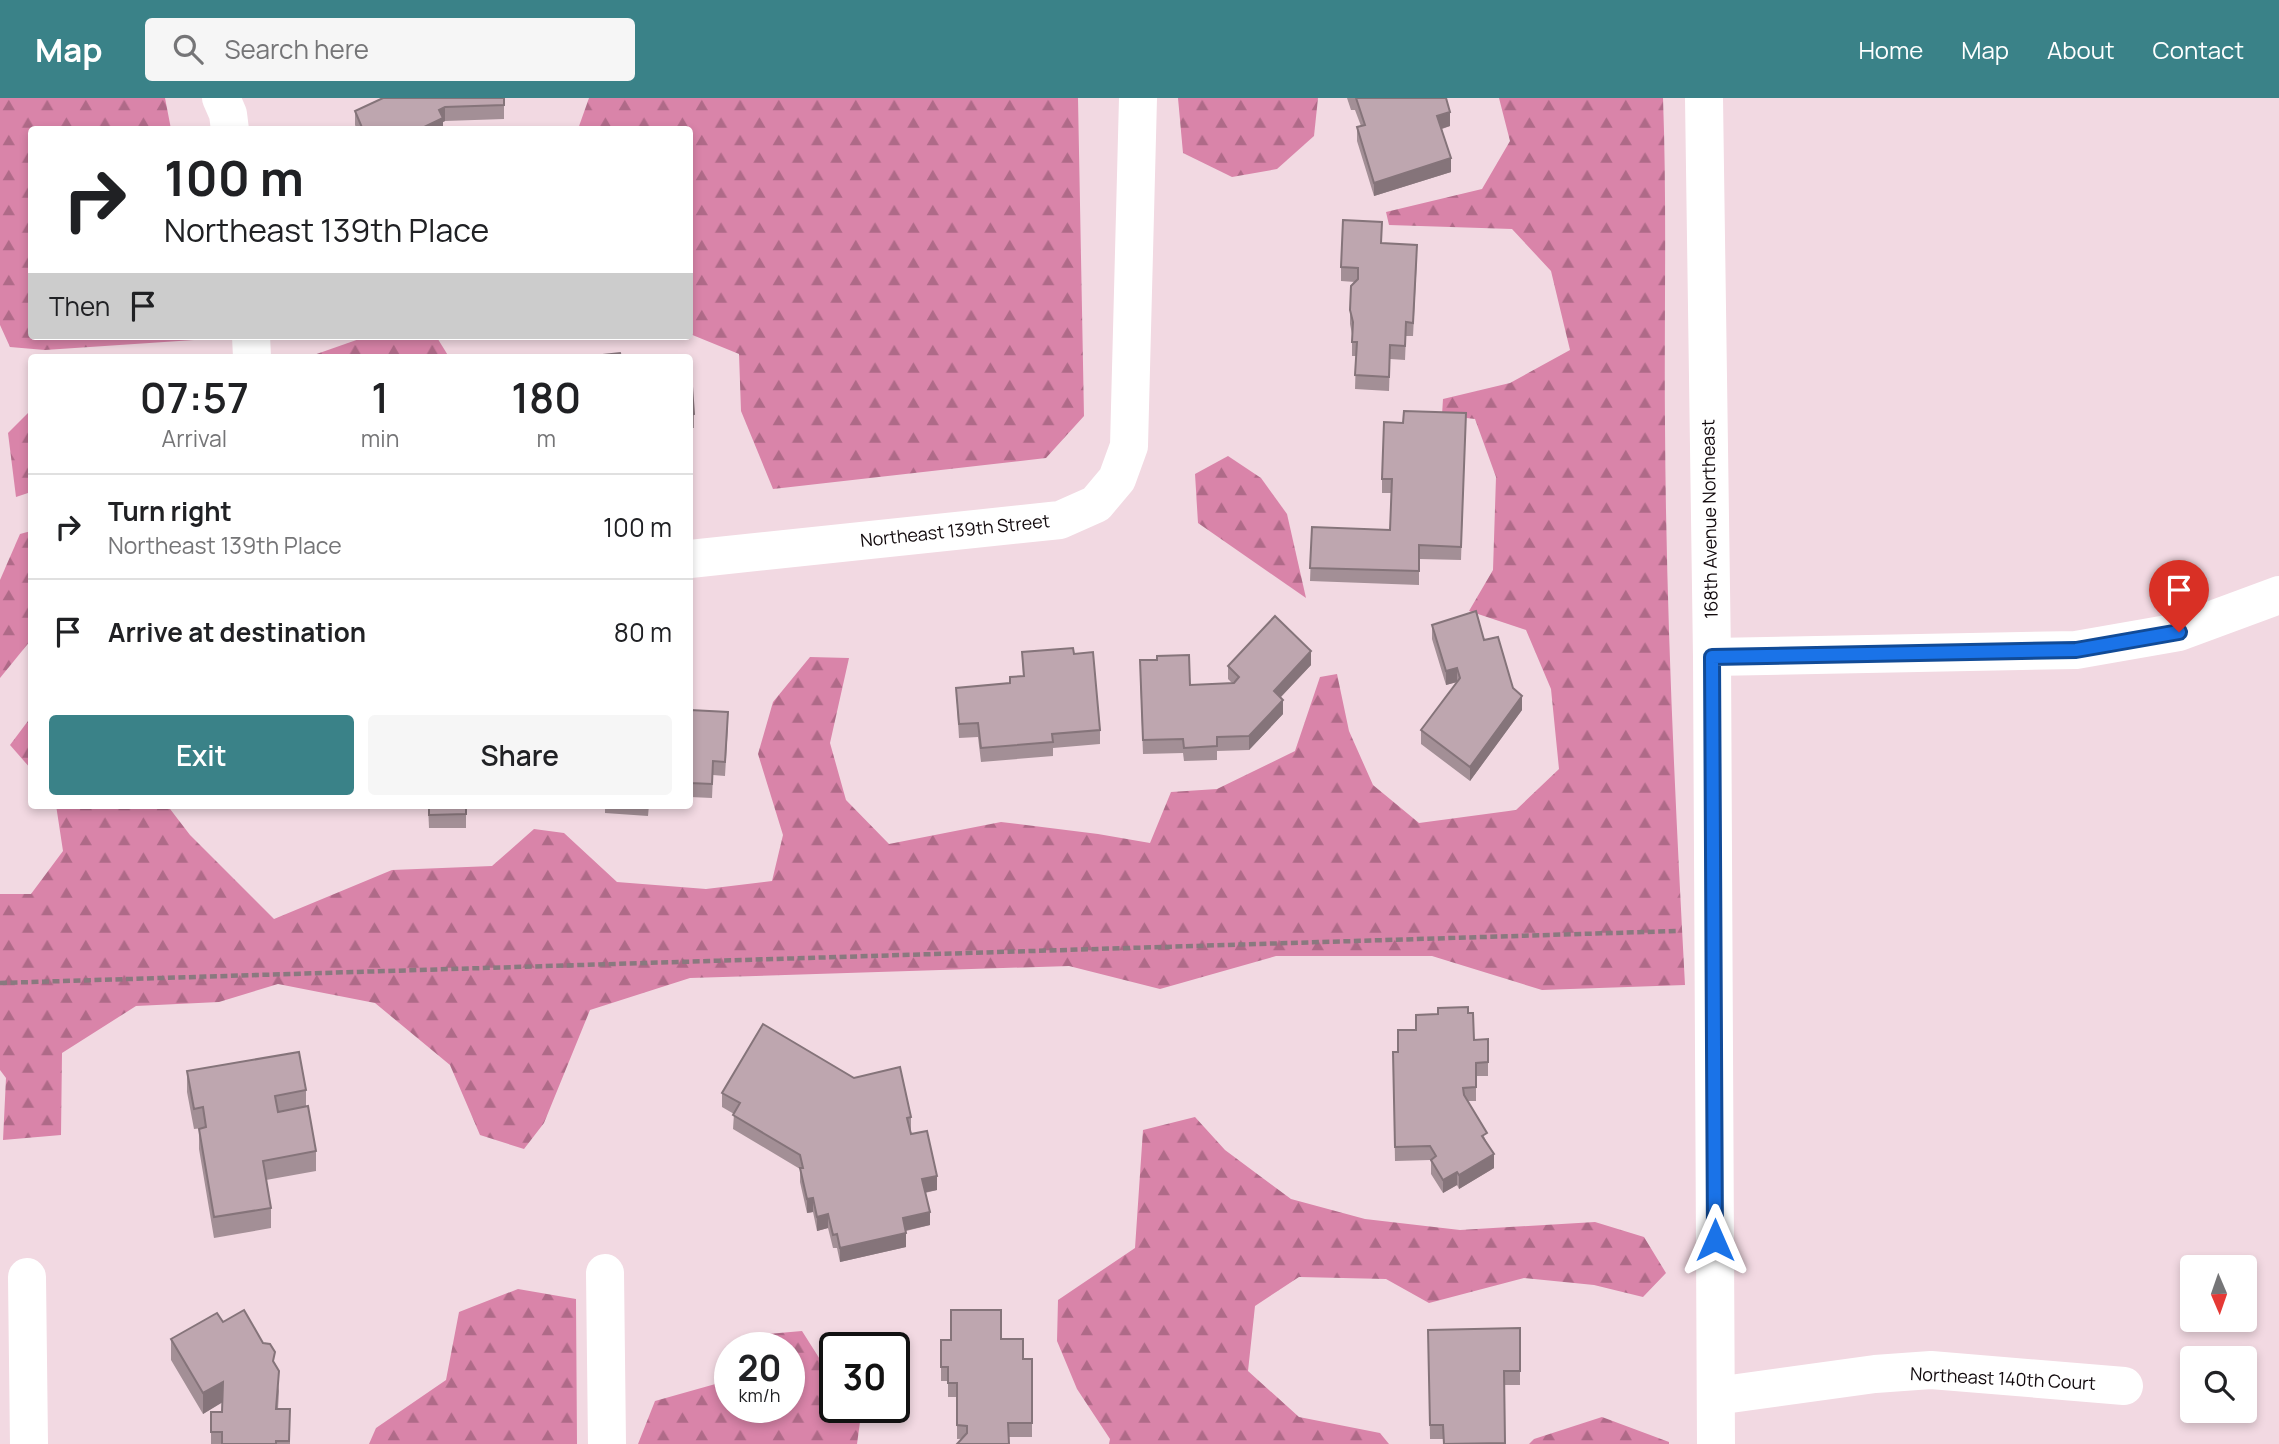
<!DOCTYPE html>
<style>
body{margin:0;font-family:Manrope,sans-serif;background:#f6f6f6;color:#202124;height:100vh;display:flex;flex-direction:column;font-size:26px;white-space:nowrap}
*{box-sizing:border-box;margin:0}
p{font-size:23px;color:#757577}
.icon{flex:none;width:38px;height:38px;fill:none;stroke:currentColor;stroke-width:2;stroke-linecap:round;stroke-linejoin:round}
.map{position:relative;flex:1;overflow:hidden}
.panel{position:absolute;left:28px;top:256px;width:665px;height:455px;display:flex;flex-direction:column;background:#fff;border-radius:7px;box-shadow:0 4px 10px #0003}
.panel>*{flex:none}
.top-card{position:absolute;left:28px;top:28px;width:665px;height:214px;border-radius:7px;box-shadow:0 4px 10px #0003;background:#fff;color:#202124;overflow:hidden}
.needle{width:46px;rotate:178deg}
.controls{position:absolute;left:2180px;top:1157px;display:grid;gap:14px}
.controls a{display:grid;place-items:center;width:77px;height:77px;border-radius:7px;background:#fff;box-shadow:0 4px 10px #0003;font-size:35px}
.speed{position:absolute;left:714px;top:1234px;display:flex;gap:14px;font-size:35px;font-weight:700;text-align:center}
.speed>*{display:grid;place-content:center;width:91px;height:91px;border-radius:50%;background:#fff;box-shadow:0 4px 10px #0003;line-height:1}
.speed small{font-size:18px;font-weight:400}
.speed .limit{border:4px solid #111;border-radius:10px;background:#fff;color:#111}
.pin{position:absolute;display:grid;place-items:center;width:60px;height:60px;color:#fff;margin:-72px -30px;border-radius:50% 50% 50% 0;rotate:-45deg;box-shadow:0 0 7px #0007}
.pin .icon{rotate:45deg}
.me{position:absolute;width:77px;margin:-38px;rotate:0deg;stroke-linejoin:round;filter:drop-shadow(0 0 5px #0008)}
.turn{display:flex;align-items:center;gap:24px;height:147px;padding:0 21px;font-size:32px}
.turn .icon{width:91px;height:91px;stroke-width:2.5}
.turn b{display:block;font-size:49px;line-height:60px}
.then{display:flex;align-items:center;height:66px;padding:0 21px;background:#0003;gap:14px;font-size:26px}
.eta{display:flex;justify-content:space-evenly;align-items:center;height:119px;text-align:center}
.eta b{font-size:42px;font-weight:600;line-height:49px}
.button{display:flex;gap:14px;margin-top:auto;padding:14px 21px}
.button a{flex:1;height:80px;border-radius:7px;background:#3a8288;color:#fff;font-size:28px;font-weight:600;line-height:80px;text-align:center}
.button a+a{background:#f6f6f6;color:#202124}
ul{padding:0;list-style:none}
li{display:flex;align-items:center;gap:21px;height:105px;padding:0 21px;border-top:2px solid #e0e0e0}
li div{flex:1}
li b{display:block;font-size:26px}
li em{font-style:normal}
header{display:flex;align-items:center;gap:42px;box-sizing:border-box;height:98px;padding:0 35px;background:#3a8288;color:#fff}
header strong{font-size:33px}
nav{display:flex;gap:38px;margin-inline-start:auto;font-size:24px}
.search{width:490px;height:63px;background:#f6f6f6;display:flex;align-items:center;gap:18px;box-sizing:border-box;padding:0 24px;border-radius:7px;color:#757577;font-size:26px}
.map>svg:first-child{display:block}
.forest{fill:url(#forest-firs)}
.lines{fill:none;stroke-linecap:round;stroke-linejoin:round}
.path{stroke:#8a797f;stroke-width:4.5;stroke-dasharray:7 3.5;stroke-linecap:butt}
.street{stroke:#fff;stroke-width:38}
.wall{fill:#a38f96}
.shaded-wall{fill:#85747a}
.building{fill:#bea6af;stroke:#85747a;stroke-width:2}
.route-casing{stroke:#114b97;stroke-width:18}
.route{stroke:#1a73e8;stroke-width:12}
.labels{text-anchor:middle;stroke-width:7;stroke-linejoin:round;paint-order:stroke}
.street-label{font-size:18px;fill:#120a0d;stroke:#fff}
</style>
<header>
<strong>Map</strong>
<div class="search"><svg class="icon" aria-label="search" viewBox="0 0 24 24"><circle cx="10" cy="10" r="6"/><path d="M15 15l6 6"/></svg>Search here</div>
<nav><a>Home</a><a>Map</a><a>About</a><a>Contact</a></nav>
</header>
<div class="map">
<svg width="2279" height="1346" viewBox="0 0 2279 1346">
<defs>
<pattern id="forest-firs" width="22" height="20" patternUnits="userSpaceOnUse" patternTransform="scale(1.75)"><rect width="22" height="20" fill="#d984a9"/><path d="M5 1l3.5 6h-7zM16 11l3.5 6h-7z" fill="#af6a88"/></pattern>
</defs>
<rect width="100%" height="100%" fill="#f2d9e2"/>
<g class="forest">
<polygon points="0,0 165,0 171,31 32,32 32,238 194,238 194,242 45,252 10,249 0,227"/>
<polygon points="589,0 1078,0 1084,318 1046,360 773,391 741,313 739,256 690,236 690,32 578,31"/>
<polygon points="1178,0 1318,0 1314,38 1277,71 1232,79 1183,55"/>
<path d="M1499 0H1663C1667 109 1664 218 1665 327 1666 514 1675 700 1685 887L1542 892 1432 858H1276L1160 891 1069 868 690 880 590 912 544 1025 524 1051 480 1037 450 967 375 905 278 886 219 904 136 908 62 955 61 1037 3 1042 6 980 0 972V796H31L63 753 56 707H167L190 737 274 821 392 772 492 768 534 731 564 735 617 784 706 791 772 783 783 737 758 656 773 604 810 559 849 560 830 645 846 702 889 746 1001 724 1098 736 1150 745 1171 694 1217 691 1295 653 1320 579 1337 576 1349 633 1373 687 1419 725 1516 712 1559 671 1551 591 1526 532 1469 513 1493 472 1496 379 1475 321 1442 317 1443 301 1510 285 1570 252 1551 173 1512 131 1389 127 1386 114 1482 91 1510 43Z"/>
<polygon points="375,238 436,238 449,259 308,259 365,239"/>
<polygon points="31,312 31,394 16,399 8,335"/>
<polygon points="1228,358 1261,380 1287,416 1306,500 1198,425 1195,376"/>
<polygon points="31,433 31,542 0,580 0,482 20,436"/>
<polygon points="31,619 31,671 10,647"/>
<polygon points="1195,1019 1225,1052 1291,1101 1365,1121 1460,1132 1595,1124 1644,1139 1666,1175 1643,1199 1594,1187 1524,1180 1429,1205 1386,1181 1299,1179 1255,1208 1248,1273 1299,1319 1380,1335 1389,1346 1109,1346 1110,1341 1077,1291 1057,1243 1058,1202 1135,1150 1143,1032"/>
<polygon points="518,1191 576,1201 577,1346 369,1346 376,1330 446,1282 459,1214"/>
<polygon points="802,1233 835,1285 835,1309 862,1309 857,1346 638,1346 655,1303 719,1285 730,1265 730,1309 789,1309 789,1250 739,1249 745,1238"/>
<polygon points="1602,1319 1669,1344 1669,1346 1529,1346 1534,1341"/>
</g>
<g class="lines">
<polyline class="path" points="0,885 1677,833"/>
<g class="street">
<polyline points="221,0 228,16 230,32"/>
<polyline points="1704,0 1712,559 1716,1346"/>
<polyline points="251,238 252,259"/>
<polyline points="690,461 1060,422 1096,406 1117,381 1129,348 1138,0"/>
<polyline points="1712,559 2076,552 2179,534 2279,497"/>
<polyline points="605,1175 607,1346"/>
<polyline points="27,1179 29,1346"/>
<polyline points="1716,1298 1875,1276 1931,1272 2124,1288"/>
</g>
</g>
<g class="wall">
<polygon points="504,0 504,21 445,23 443,24 443,32 357,32 355,27 355,13"/>
<polygon points="1347,0 1446,0 1450,28 1442,31 1451,74 1374,98 1357,43 1357,29 1361,28 1355,12 1351,12"/>
<polygon points="1382,145 1417,160 1413,238 1406,238 1405,262 1390,261 1389,293 1355,291 1356,258 1352,258 1352,236 1350,226 1350,212 1355,184 1341,183 1341,169"/>
<polygon points="690,261 694,316 694,330 690,330"/>
<polygon points="1466,315 1461,462 1419,461 1419,487 1310,483 1312,429 1390,432 1391,395 1382,395 1382,381 1403,325"/>
<polygon points="1432,527 1484,542 1513,590 1522,612 1470,683 1421,646 1421,632 1457,584 1446,587 1432,541"/>
<polygon points="1022,554 1074,556 1100,632 1100,646 1053,650 1053,658 981,664 978,639 959,640 956,590 1010,585 1010,579 1023,578"/>
<polygon points="1311,567 1281,599 1283,616 1249,652 1217,653 1217,662 1184,663 1183,655 1143,656 1140,576 1190,587 1232,585 1228,581 1228,568"/>
<polygon points="690,612 728,627 725,678 713,677 712,700 690,699"/>
<polygon points="428,707 466,707 466,730 429,730"/>
<polygon points="605,707 649,707 648,718 605,715"/>
<polygon points="1468,915 1474,942 1488,941 1488,978 1476,978 1476,1003 1468,1003 1487,1045 1494,1070 1459,1091 1457,1087 1443,1095 1431,1076 1431,1064 1430,1062 1395,1063 1393,954 1398,954 1416,932"/>
<polygon points="187,973 306,992 306,1009 316,1053 316,1073 266,1082 271,1110 271,1130 214,1140 199,1051 199,1031 203,1030 194,1031 187,994"/>
<polygon points="722,995 911,1019 911,1033 910,1033 937,1092 925,1095 930,1127 906,1133 906,1149 840,1164 837,1150 833,1150 828,1130 817,1133 813,1114 807,1115 800,1084 800,1071 733,1031 734,1016 722,1009"/>
<polygon points="223,1224 275,1265 279,1293 278,1311 290,1311 290,1346 211,1346 211,1314 222,1314 222,1304 203,1316 171,1262 171,1241"/>
<polygon points="1520,1230 1520,1287 1505,1287 1505,1346 1443,1346 1443,1341 1430,1341 1428,1232"/>
<polygon points="1001,1241 1023,1261 1032,1261 1032,1339 1009,1339 957,1341 957,1299 948,1299 948,1283 941,1283 941,1242"/>
</g>
<g class="shaded-wall">
<polygon points="445,9 445,23 443,24 443,32 418,32 439,12"/>
<polygon points="1450,14 1450,28 1437,32 1437,18"/>
<polygon points="1451,60 1451,74 1374,98 1374,85"/>
<polygon points="1311,553 1311,567 1274,606 1274,593"/>
<polygon points="1457,570 1457,584 1446,587 1446,573"/>
<polygon points="1522,598 1522,612 1470,683 1470,669"/>
<polygon points="1283,602 1283,616 1249,652 1249,638"/>
<polygon points="1494,1056 1494,1070 1459,1091 1459,1077"/>
<polygon points="1457,1074 1457,1087 1443,1095 1443,1082"/>
<polygon points="937,1078 937,1092 922,1095 922,1081"/>
<polygon points="813,1100 813,1114 807,1115 807,1101"/>
<polygon points="930,1114 930,1127 903,1133 903,1120"/>
<polygon points="828,1116 828,1130 817,1133 817,1119"/>
<polygon points="906,1135 906,1149 840,1164 840,1150"/>
<polygon points="223,1284 223,1304 203,1316 203,1295"/>
</g>
<g class="building">
<polygon points="383,0 504,0 504,7 445,9 439,12 443,20 418,32 363,32 355,13"/>
<polygon points="1356,0 1446,0 1450,14 1437,18 1451,60 1374,85 1357,29 1365,27"/>
<polygon points="1343,122 1382,124 1381,145 1417,147 1413,225 1406,224 1405,248 1390,247 1389,279 1355,277 1357,244 1352,244 1353,224 1350,212 1351,188 1358,181 1358,170 1341,169"/>
<polygon points="620,255 621,259 584,259"/>
<polygon points="690,261 694,316 690,317"/>
<polygon points="1404,313 1466,315 1461,449 1419,447 1419,473 1310,470 1312,429 1390,432 1392,381 1382,381 1384,324 1403,325"/>
<polygon points="1476,513 1484,542 1498,539 1513,590 1522,598 1470,669 1421,632 1460,580 1457,570 1446,573 1432,527"/>
<polygon points="1275,518 1311,553 1274,593 1283,602 1249,638 1217,639 1217,648 1184,650 1183,641 1143,642 1140,562 1157,562 1157,558 1189,557 1190,587 1234,585 1239,579 1228,568"/>
<polygon points="1073,550 1074,556 1093,554 1100,632 1052,636 1053,644 981,650 978,625 959,626 956,590 1010,585 1010,579 1024,578 1022,554"/>
<polygon points="690,612 728,614 725,664 713,663 712,686 690,685"/>
<polygon points="429,707 466,707 466,716 429,717"/>
<polygon points="1468,909 1468,915 1473,915 1474,942 1488,941 1488,964 1476,965 1476,989 1463,990 1464,997 1487,1035 1482,1038 1494,1056 1459,1077 1457,1074 1443,1082 1431,1062 1436,1058 1430,1048 1395,1049 1393,954 1398,954 1398,932 1416,932 1416,917 1438,916 1438,910"/>
<polygon points="763,926 854,980 900,969 911,1019 907,1020 911,1036 927,1033 937,1078 922,1081 930,1114 903,1120 906,1135 840,1150 837,1136 833,1137 828,1116 817,1119 813,1100 807,1101 800,1070 803,1070 800,1057 733,1017 740,1005 722,995"/>
<polygon points="299,954 306,992 275,998 278,1014 308,1008 316,1053 263,1063 271,1110 214,1119 199,1031 206,1029 203,1009 194,1011 187,973"/>
<polygon points="244,1212 263,1245 270,1246 275,1254 273,1263 279,1273 276,1311 290,1311 289,1343 276,1343 276,1346 222,1346 222,1334 211,1334 211,1314 222,1314 223,1284 203,1295 171,1241 217,1215 223,1224"/>
<polygon points="951,1212 1001,1212 1001,1241 1023,1241 1023,1261 1032,1261 1032,1325 1008,1325 1009,1346 957,1346 967,1335 967,1328 957,1327 957,1285 948,1285 948,1269 941,1269 941,1242 951,1242"/>
<polygon points="1520,1230 1520,1273 1504,1273 1505,1345 1444,1346 1443,1327 1430,1327 1428,1232"/>
</g>
<g class="lines">
<g class="route-casing">
<polyline id="route" points="1715,1142 1712,559 2076,552 2179,534"/>
</g>
<use href="#route" class="route"/>
</g>
<g class="labels">
<g class="street-label">
<text transform="translate(1710 421) rotate(-91)" y="6">168th Avenue Northeast</text>
<text transform="translate(955 433) rotate(-6)" y="6">Northeast 139th Street</text>
<text transform="translate(2003 1281) rotate(3)" y="6">Northeast 140th Court</text>
</g>
</g>
</svg>
<div class="controls">
<a><svg class="needle" viewBox="-14 -14 28 28"><path d="M0-13l5 13h-10z" fill="#e53935"/><path d="M0 13l5-13h-10z" fill="#757577"/></svg></a>
<a><svg class="icon" aria-label="search" viewBox="0 0 24 24"><circle cx="10" cy="10" r="6"/><path d="M15 15l6 6"/></svg></a>
</div>
<div class="speed"><div>20<small>km/h</small></div><div class="limit">30</div></div>
<div class="pin" style="left:2179px;top:534px;background:#d93025"><svg class="icon" aria-label="arrive" viewBox="0 0 24 24"><path d="M6 21V4h12l-3 4 3 4H6"/></svg></div>
<svg class="me" style="left:1715px;top:1142px" viewBox="-20 -20 40 40"><path d="M0-17L14 15 0 8-14 15z" fill="#1a73e8" stroke="#fff" stroke-width="4"/></svg>
<div class="top-card">
<div class="turn"><svg class="icon" aria-label="right" viewBox="0 0 24 24"><path d="M7 20v-9h11M14 6l5 5-5 5"/></svg><div><b>100 m</b>Northeast 139th Place</div></div>
<div class="then">Then<svg class="icon" aria-label="arrive" viewBox="0 0 24 24"><path d="M6 21V4h12l-3 4 3 4H6"/></svg></div>
</div>
<section class="panel">
<div class="eta">
<div><b>07:57</b><p>Arrival</p></div>
<div><b>1</b><p>min</p></div>
<div><b>180</b><p>m</p></div>
</div>
<ul>
<li><svg class="icon" aria-label="right" viewBox="0 0 24 24"><path d="M7 20v-9h11M14 6l5 5-5 5"/></svg><div><b>Turn right</b><p>Northeast 139th Place</p></div><em>100 m</em></li>
<li><svg class="icon" aria-label="arrive" viewBox="0 0 24 24"><path d="M6 21V4h12l-3 4 3 4H6"/></svg><div><b>Arrive at destination</b></div><em>80 m</em></li>
</ul>
<div class="button"><a>Exit</a><a>Share</a></div>
</section>
</div>
